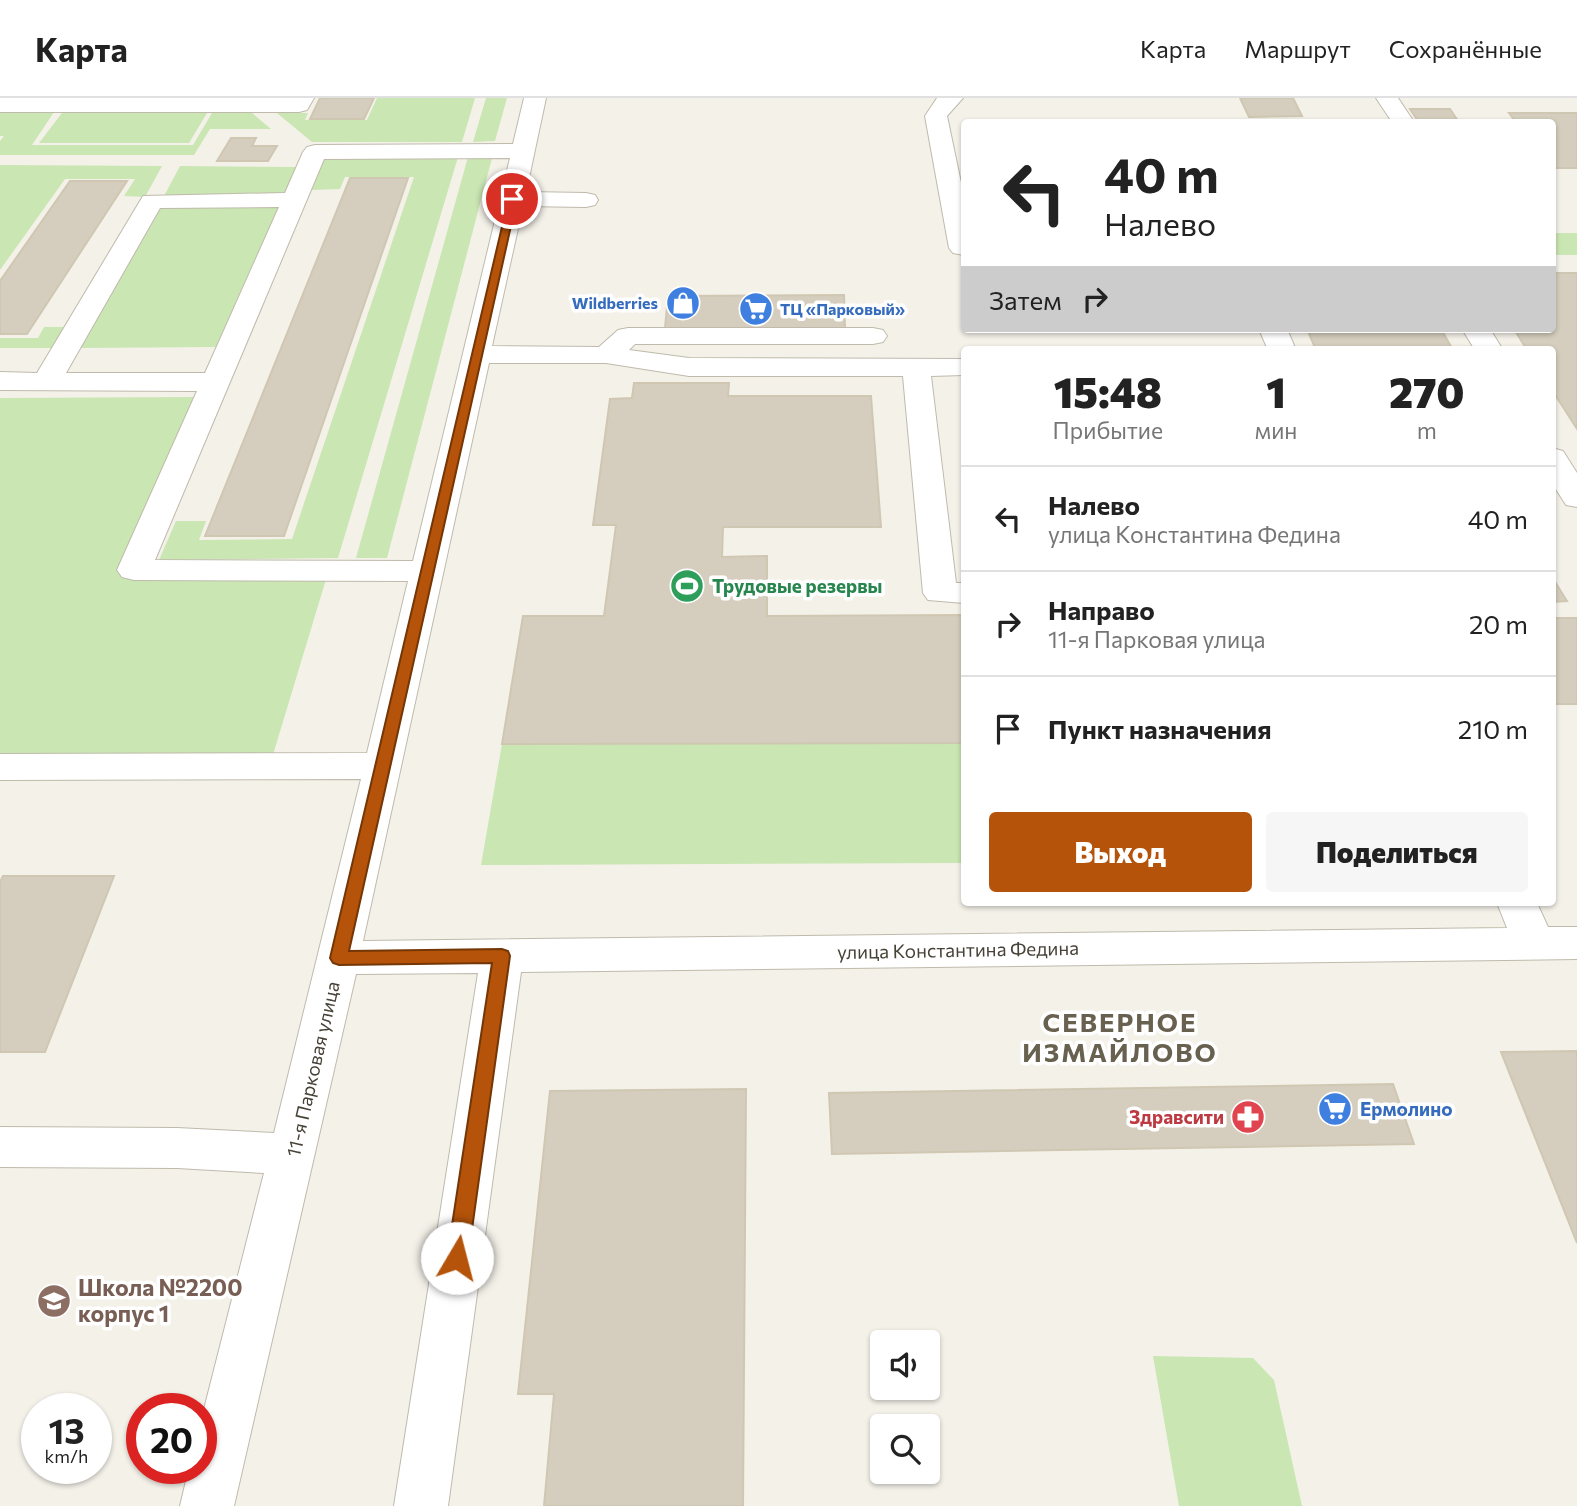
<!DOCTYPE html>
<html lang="ru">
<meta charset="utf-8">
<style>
body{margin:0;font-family:Commissioner,sans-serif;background:#f6f6f6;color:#222;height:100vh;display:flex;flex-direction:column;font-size:26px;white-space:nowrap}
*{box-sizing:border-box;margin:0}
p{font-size:23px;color:#767676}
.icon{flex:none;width:38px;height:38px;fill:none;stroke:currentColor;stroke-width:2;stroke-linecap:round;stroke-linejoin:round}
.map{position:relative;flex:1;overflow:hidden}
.drawer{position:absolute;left:961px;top:248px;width:595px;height:560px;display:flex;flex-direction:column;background:#fff;border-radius:7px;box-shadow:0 2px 5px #0004}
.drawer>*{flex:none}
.top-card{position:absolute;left:961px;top:21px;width:595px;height:214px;border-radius:7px;box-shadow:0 2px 5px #0004;background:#fff;color:#222;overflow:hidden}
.controls{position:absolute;left:870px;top:1232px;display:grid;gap:14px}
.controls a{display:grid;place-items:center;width:70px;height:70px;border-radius:7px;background:#fff;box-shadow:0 2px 5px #0004;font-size:35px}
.speed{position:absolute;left:21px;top:1295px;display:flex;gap:14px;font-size:35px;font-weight:700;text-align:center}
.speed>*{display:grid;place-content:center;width:91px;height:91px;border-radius:50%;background:#fff;box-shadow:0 2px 5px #0004;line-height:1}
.speed small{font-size:18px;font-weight:400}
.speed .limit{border:10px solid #d22;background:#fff;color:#111}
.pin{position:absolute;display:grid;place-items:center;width:60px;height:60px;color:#fff;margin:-30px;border:4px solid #fff;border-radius:50%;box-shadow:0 2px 7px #0007}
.me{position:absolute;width:77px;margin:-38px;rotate:8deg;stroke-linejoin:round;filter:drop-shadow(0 0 5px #0008)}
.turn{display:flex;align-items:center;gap:24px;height:147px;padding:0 28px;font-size:32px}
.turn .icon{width:91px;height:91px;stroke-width:2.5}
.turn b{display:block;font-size:49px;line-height:60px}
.then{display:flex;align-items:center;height:66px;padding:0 28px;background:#0003;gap:14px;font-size:26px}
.eta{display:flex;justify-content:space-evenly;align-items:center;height:119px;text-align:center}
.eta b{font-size:42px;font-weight:800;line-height:49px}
.action{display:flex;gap:14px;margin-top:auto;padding:14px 28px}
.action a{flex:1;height:80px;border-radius:7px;background:#b45309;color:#fff;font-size:28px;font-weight:800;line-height:80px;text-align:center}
.action a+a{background:#f6f6f6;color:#222}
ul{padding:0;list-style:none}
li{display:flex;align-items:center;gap:21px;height:105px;padding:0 28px;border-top:2px solid #e0e0e0}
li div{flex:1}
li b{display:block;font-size:26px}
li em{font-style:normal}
header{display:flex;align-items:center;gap:42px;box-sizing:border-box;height:98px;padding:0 35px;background:#fff;border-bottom:2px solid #e0e0e0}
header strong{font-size:33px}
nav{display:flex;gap:38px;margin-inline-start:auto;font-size:24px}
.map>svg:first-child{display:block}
.green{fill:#cae6b3}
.building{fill:#d5cebe;stroke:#cfc7b2;stroke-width:2}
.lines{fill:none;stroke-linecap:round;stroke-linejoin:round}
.minor-casing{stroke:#bfbaab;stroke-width:2}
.minor{fill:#fff;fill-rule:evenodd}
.route{fill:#b45309;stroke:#753606;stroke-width:2}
.labels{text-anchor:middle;stroke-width:7;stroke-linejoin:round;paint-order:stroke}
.far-shop-label{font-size:16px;font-weight:bold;fill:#366cbe;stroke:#fff;text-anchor:end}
.leisure-label{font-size:19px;font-weight:bold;fill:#27864d;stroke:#fff;text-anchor:start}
.street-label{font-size:19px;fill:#474237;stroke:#fff}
.shop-label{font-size:19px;font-weight:bold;fill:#366cbe;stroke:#fff;text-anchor:start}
.health-label{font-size:19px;font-weight:bold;fill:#be3a42;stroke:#fff;text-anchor:end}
.near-education-label{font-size:23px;font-weight:bold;fill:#785e54;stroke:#fff;text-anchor:start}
.district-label{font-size:26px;font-weight:bold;letter-spacing:2px;fill:#69614f;stroke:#fff}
</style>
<header>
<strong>Карта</strong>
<nav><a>Карта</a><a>Маршрут</a><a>Сохранённые</a></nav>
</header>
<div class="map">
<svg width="1577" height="1408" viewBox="0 0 1577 1408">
<rect width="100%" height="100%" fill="#f4f1e9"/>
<g class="green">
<polygon points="377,0 475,0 462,44 312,44 277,15 308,15 305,22 367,22"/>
<polygon points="486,0 507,0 495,43 473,44"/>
<polygon points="0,14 54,14 32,47 193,47 212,15 252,15 271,31 210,31 194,57 0,57 0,43 4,38 0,38"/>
<polygon points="62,15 207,15 189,45 39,45"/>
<polygon points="325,59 458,59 338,460 159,462 176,423 206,423 199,442 292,441 414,79 345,79 340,91 312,92"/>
<polygon points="468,59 492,60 387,460 356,460"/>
<polygon points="0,67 162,68 145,99 124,98 135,81 65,81 0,172"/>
<polygon points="180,68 296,69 284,98 164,98"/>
<polygon points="158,109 280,109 216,249 79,250"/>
<rect x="1552" y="135" width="25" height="22"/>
<polygon points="44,229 66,229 54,250 0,250 0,240 38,240"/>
<polygon points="197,299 123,477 327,478 272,660 0,658 0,300"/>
<polygon points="964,645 964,765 481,767 502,646"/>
<polygon points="1153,1258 1253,1260 1274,1282 1302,1408 1179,1408"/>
</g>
<g class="building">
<polygon points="320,0 374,0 364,21 310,21"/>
<polygon points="1240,0 1293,0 1302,18 1249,19"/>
<polygon points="1410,11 1450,11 1458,23 1418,23"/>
<polygon points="1509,15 1577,15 1577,70 1552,70 1552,24 1516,24"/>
<polygon points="231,40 256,40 252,48 277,48 268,63 217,63"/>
<polygon points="350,80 408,80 284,438 205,438"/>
<polygon points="70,83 127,83 27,236 0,236 0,183"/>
<polygon points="1552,175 1577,175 1577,331 1552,292 1552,252 1527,252 1514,231 1552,231"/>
<polygon points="844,197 845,230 665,230 668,198"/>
<polygon points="1307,231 1441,231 1453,252 1316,252"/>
<polygon points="634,285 729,285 728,298 871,298 881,429 723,429 722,459 767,458 767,518 964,517 964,645 502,646 523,518 604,518 616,427 593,427 610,301 632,300"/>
<polygon points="1552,479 1567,503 1552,504"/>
<rect x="1552" y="520" width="25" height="86"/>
<polygon points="3,778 114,778 45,954 0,954 0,784"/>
<polygon points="1577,953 1577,1145 1501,954"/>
<polygon points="1393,986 1414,1046 832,1056 829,995"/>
<polygon points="746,991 743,1408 544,1408 554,1296 518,1296 550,993"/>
</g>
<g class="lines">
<g class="minor-casing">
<g id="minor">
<polygon points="0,0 314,0 307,12 299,14 0,14"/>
<path d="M524 0H546L526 94 586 95 595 97 598 102 595 107 586 109 523 108 492 248 599 249 618 232 628 230H873L883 232 887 238 883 244 873 246H635L629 252 689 260 964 261V277L931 278 956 485H964V505L928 502 923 495 903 278H689L606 265H489L363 843 1507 830 1497 805H1537L1548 829H1577V861L521 874 448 1408H394L478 875 356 876 234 1408H180L189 1370H201V1323L264 1075 177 1070 0 1069V1029L177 1030 274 1035 361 681 0 682V656L367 655 408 483 134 482 122 479 117 472 197 293 0 292V274L37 275 143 98 285 95 303 54 307 49 315 47 513 46ZM510 60 413 463 155 462 324 61ZM279 109 205 275H66L160 110Z"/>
<polygon points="937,0 963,0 947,18 964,99 964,157 953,155 949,150 925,18"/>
<polygon points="1376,0 1398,0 1414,24 1392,24"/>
<polygon points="1259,231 1287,231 1296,252 1268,252"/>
<polygon points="1462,231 1490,231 1503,252 1475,252"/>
<polygon points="1552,350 1563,353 1577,375 1577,409 1566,407 1552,385"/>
</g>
</g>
<use href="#minor" class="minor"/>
</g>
<polygon class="route" points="509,99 517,101 349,853 502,851 508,853 510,858 468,1160 465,1166 457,1169 450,1166 447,1160 492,865 339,867 333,865 330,860"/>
<defs>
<g id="shop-disc" transform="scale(1.75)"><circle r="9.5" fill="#3f7fe0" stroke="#fff"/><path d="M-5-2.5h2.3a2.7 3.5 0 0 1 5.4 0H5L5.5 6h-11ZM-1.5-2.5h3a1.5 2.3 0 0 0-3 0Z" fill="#fff"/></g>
<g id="supermarket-disc" transform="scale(1.75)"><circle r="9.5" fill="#3f7fe0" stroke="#fff"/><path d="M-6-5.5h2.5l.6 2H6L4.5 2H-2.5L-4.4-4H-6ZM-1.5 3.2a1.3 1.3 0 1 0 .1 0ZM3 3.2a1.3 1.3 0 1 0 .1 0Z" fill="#fff"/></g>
<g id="stadium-disc" transform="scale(1.75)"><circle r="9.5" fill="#2e9e5b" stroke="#fff"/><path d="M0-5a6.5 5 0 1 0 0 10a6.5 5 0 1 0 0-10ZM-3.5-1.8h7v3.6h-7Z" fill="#fff"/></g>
<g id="pharmacy-disc" transform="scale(1.75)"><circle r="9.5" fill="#e0444e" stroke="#fff"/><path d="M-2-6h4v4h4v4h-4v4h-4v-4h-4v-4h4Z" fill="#fff"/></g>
<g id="school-disc" transform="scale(1.75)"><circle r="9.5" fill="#8d6e63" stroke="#fff"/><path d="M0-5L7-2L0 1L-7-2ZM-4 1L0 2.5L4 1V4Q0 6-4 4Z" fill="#fff"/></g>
</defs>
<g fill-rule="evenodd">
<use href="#shop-disc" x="683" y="205"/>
<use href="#supermarket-disc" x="756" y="211"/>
<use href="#stadium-disc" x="687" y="488"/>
<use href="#supermarket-disc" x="1335" y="1011"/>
<use href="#pharmacy-disc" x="1248" y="1019"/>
<use href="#school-disc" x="54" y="1203"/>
</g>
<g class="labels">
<g class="far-shop-label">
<text x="658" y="211">Wildberries</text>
<text x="780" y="217" text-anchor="start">ТЦ «Парковый»</text>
</g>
<g class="leisure-label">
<text x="712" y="495">Трудовые резервы</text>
</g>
<g class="street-label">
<text transform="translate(958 852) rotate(-1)" y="7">улица Константина Федина</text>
<text transform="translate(313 971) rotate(-77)" y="7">11-я Парковая улица</text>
</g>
<g class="shop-label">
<text x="1360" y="1018">Ермолино</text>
</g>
<g class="health-label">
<text x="1224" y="1026">Здравсити</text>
</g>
<g class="near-education-label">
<text x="78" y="1198">Школа №2200<tspan x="78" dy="26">корпус 1</tspan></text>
</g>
<g class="district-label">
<text x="1120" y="934">СЕВЕРНОЕ<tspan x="1120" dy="30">ИЗМАЙЛОВО</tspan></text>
</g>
</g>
</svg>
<div class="controls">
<a><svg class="icon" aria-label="sound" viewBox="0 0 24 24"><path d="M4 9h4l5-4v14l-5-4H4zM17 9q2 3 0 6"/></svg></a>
<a><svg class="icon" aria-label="search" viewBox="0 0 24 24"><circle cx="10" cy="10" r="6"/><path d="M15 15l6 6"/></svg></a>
</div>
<div class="speed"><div>13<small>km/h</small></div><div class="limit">20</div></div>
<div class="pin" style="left:512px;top:101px;background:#d93025"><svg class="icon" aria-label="arrive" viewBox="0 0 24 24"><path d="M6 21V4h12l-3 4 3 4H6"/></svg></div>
<svg class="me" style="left:457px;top:1160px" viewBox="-20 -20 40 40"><circle r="19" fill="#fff"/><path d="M0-13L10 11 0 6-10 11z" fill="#b45309"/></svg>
<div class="top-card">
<div class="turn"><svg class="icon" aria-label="left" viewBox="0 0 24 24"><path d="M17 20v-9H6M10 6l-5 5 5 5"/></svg><div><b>40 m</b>Налево</div></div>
<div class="then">Затем<svg class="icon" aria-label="right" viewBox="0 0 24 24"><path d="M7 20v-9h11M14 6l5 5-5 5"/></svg></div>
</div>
<section class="drawer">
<div class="eta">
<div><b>15:48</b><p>Прибытие</p></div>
<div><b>1</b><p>мин</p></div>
<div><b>270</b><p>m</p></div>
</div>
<ul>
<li><svg class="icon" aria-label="left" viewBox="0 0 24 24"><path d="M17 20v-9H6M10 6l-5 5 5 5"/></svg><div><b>Налево</b><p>улица Константина Федина</p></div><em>40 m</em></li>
<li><svg class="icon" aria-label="right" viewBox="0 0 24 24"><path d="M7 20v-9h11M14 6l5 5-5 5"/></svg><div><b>Направо</b><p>11-я Парковая улица</p></div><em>20 m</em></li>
<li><svg class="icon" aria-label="arrive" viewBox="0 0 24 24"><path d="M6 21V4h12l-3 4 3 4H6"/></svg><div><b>Пункт назначения</b></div><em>210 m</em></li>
</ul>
<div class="action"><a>Выход</a><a>Поделиться</a></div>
</section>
</div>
